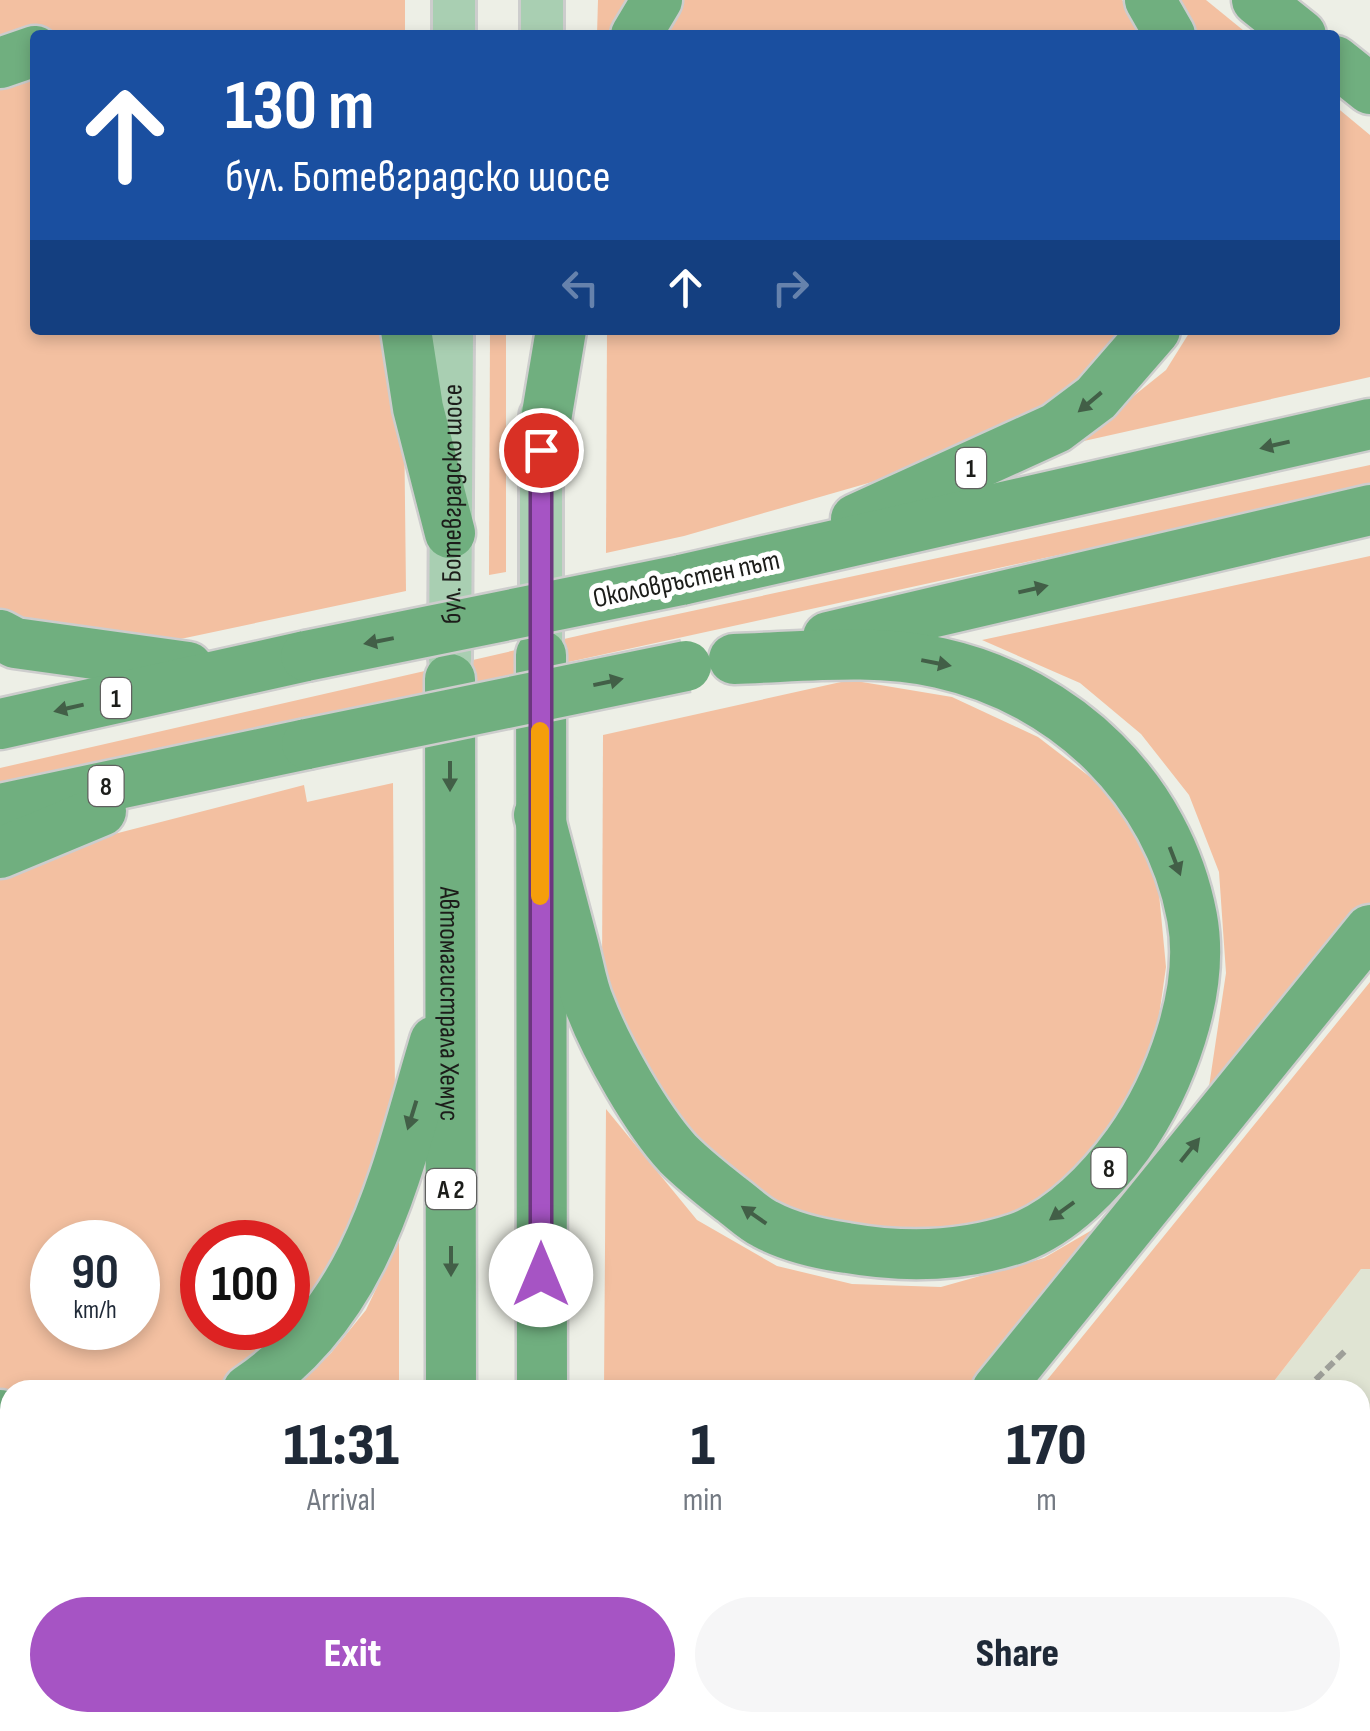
<!DOCTYPE html>
<meta charset="utf-8">
<style>
body{margin:0;font-family:"Sofia Sans Condensed",sans-serif;background:#f6f6f7;color:#1f2937;height:100vh;display:flex;flex-direction:column;font-size:38px;white-space:nowrap}
*{box-sizing:border-box;margin:0}
p{font-size:32px;color:#747a83}
.icon{flex:none;width:55px;height:55px;fill:none;stroke:currentColor;stroke-width:2;stroke-linecap:round;stroke-linejoin:round}
.map{position:relative;flex:1;overflow:hidden}
.side{position:absolute;left:0px;top:1380px;width:1370px;height:352px;display:flex;flex-direction:column;background:#fff;border-radius:30px 30px 0 0;box-shadow:0 5px 15px #0003}
.side>*{flex:none}
.guide{position:absolute;left:30px;top:30px;width:1310px;height:305px;border-radius:10px;box-shadow:0 5px 15px #0003;background:#1a4fa0;color:#fff;overflow:hidden}
.speed{position:absolute;left:30px;top:1220px;display:flex;gap:20px;font-size:50px;font-weight:700;text-align:center}
.speed>*{display:grid;place-content:center;width:130px;height:130px;border-radius:50%;background:#fff;box-shadow:0 5px 15px #0003;line-height:1}
.speed small{font-size:25px;font-weight:400}
.speed .limit{border:15px solid #d22;background:#fff;color:#111}
.pin{position:absolute;display:grid;place-items:center;width:85px;height:85px;color:#fff;margin:-42px;border:5px solid #fff;border-radius:50%;box-shadow:0 2px 10px #0007}
.me{position:absolute;width:110px;margin:-55px;rotate:0deg;stroke-linejoin:round;filter:drop-shadow(0 0 8px #0008)}
.turn{display:flex;align-items:center;gap:35px;height:210px;padding:0 30px;font-size:45px}
.turn .icon{width:130px;height:130px;stroke-width:2.5}
.turn b{display:block;font-size:70px;line-height:85px}
.lanes{display:flex;align-items:center;height:95px;padding:0 30px;background:#0003;justify-content:center;gap:50px;direction:ltr}
.lanes .off{opacity:.35}
.eta{display:flex;justify-content:space-evenly;align-items:center;height:170px;text-align:center}
.eta b{font-size:60px;font-weight:800;line-height:70px}
.primary-button{display:flex;gap:20px;margin-top:auto;padding:20px 30px}
.primary-button a{flex:1;height:115px;border-radius:60px;background:#a654c4;color:#fff;font-size:40px;font-weight:800;line-height:115px;text-align:center}
.primary-button a+a{background:#f6f6f7;color:#1f2937}
.map>svg:first-child{display:block}
.built{fill:#e0e4d3}
.green{fill:#f3c0a1;fill-rule:evenodd}
.lines{fill:none;stroke-linecap:round;stroke-linejoin:round}
.lane-casing{stroke:#787a72;stroke-width:19}
.primary-casing{stroke:#cdcdcd;stroke-width:48}
.highway-casing{stroke:#cdcdcd;stroke-width:55}
.path{stroke:#9e9f99;stroke-width:6;stroke-dasharray:10 5;stroke-linecap:butt}
.lane{stroke:#fff;stroke-width:14}
.primary{stroke:#a9cfb2;stroke-width:42}
.highway{stroke:#70af7f;stroke-width:50}
.highway-bridge-casing{stroke:#cdcdcd;stroke-width:55;stroke-linecap:butt}
.highway-bridge{stroke:#70af7f;stroke-width:50}
.oneway{fill:#425f47}
.route-casing{stroke:#6c377f;stroke-width:25}
.route{stroke:#a654c4;stroke-width:18}
.slow{stroke:#f59e0b;stroke-width:18}
.labels{text-anchor:middle;stroke-width:10;stroke-linejoin:round;paint-order:stroke}
.shield{fill:#fff;stroke:#60615f;stroke-width:2.5}
.shield-label{font-size:25px;font-weight:bold;fill:#1c1d1a}
.street-label{font-size:28px;fill:#1c1d1a;stroke:#fff}
</style>
<div class="map">
<svg width="1370" height="1731" viewBox="0 0 1370 1731">
<rect width="100%" height="100%" fill="#edefe6"/>
<polygon class="built" points="1361,1269 1370,1269 1370,1731 897,1731 904,1722 1360,1722 1360,1390 1267,1390"/>
<g class="green">
<polygon points="0,0 405,0 405,35 128,35 24,31 0,43"/>
<polygon points="598,0 628,0 606,35 597,35"/>
<polygon points="682,0 1122,0 1136,14 1146,35 662,35"/>
<polygon points="1179,0 1206,0 1249,35 1198,35"/>
<polygon points="35,74 35,330 388,330 404,414 406,591 171,641 28,621 0,610 0,83"/>
<polygon points="1335,106 1370,135 1370,377 1075,443 1166,370 1191,330 1335,330"/>
<polygon points="490,330 506,330 506,572 489,575"/>
<polygon points="607,330 1129,330 1117,348 1049,408 959,457 684,536 606,553"/>
<polygon points="1370,465 1370,487 0,786 0,768 608,629"/>
<polygon points="1370,556 1370,911 1207,1100 1226,973 1219,872 1189,795 1141,734 1080,683 982,640"/>
<polygon points="850,680 952,697 1038,737 1098,783 1132,828 1158,883 1166,967 1151,1072 1095,1161 1020,1216 945,1240 796,1215 700,1147 640,1063 602,979 603,735"/>
<path d="M393 783 395 1099 336 1279 255 1366 214 1390H10V1400L0 1395V870L21 858 304 785 307 802ZM52 1242H138V1328H52ZM202 1242H288V1328H202Z"/>
<polygon points="1370,982 1370,1269 1361,1269 1267,1390 1039,1390"/>
<polygon points="606,1109 697,1220 777,1266 852,1284 941,1287 1044,1258 1116,1216 969,1390 604,1390"/>
<polygon points="399,1241 399,1390 293,1390 331,1353 366,1310"/>
<polygon points="0,1533 10,1541 10,1673 0,1664"/>
<polygon points="70,1723 216,1723 224,1731 81,1731"/>
<polygon points="275,1723 398,1723 398,1731 283,1731"/>
<polygon points="601,1723 601,1722 708,1723 701,1731 601,1731"/>
<polygon points="795,1723 795,1722 904,1723 897,1731 789,1731"/>
</g>
<g class="lines">
<g class="lane-casing">
<polyline id="lane" points="1195,1722 1195,1731"/>
</g>
<g class="primary-casing">
<g id="primary">
<polyline points="454,35 454,0"/>
<polyline points="542,35 542,0"/>
<polyline points="541,640 541,416"/>
<path id="s1" d="M450 659 452 330"/>
</g>
</g>
<g class="highway-casing">
<g id="highway">
<polyline points="1150,0 1170,35"/>
<polyline points="1257,0 1301,35"/>
<polyline points="636,35 657,0"/>
<polyline points="1335,61 1370,89"/>
<polyline points="0,63 35,51"/>
<polyline points="406,330 418,408 450,533"/>
<polyline points="541,450 561,330"/>
<polyline points="856,519 1056,428 1096,398 1155,330"/>
<polyline points="681,580 1370,424"/>
<polyline points="0,635 15,643 188,667"/>
<polyline points="828,637 1370,510"/>
<polyline points="541,655 542,1390"/>
<path id="s2" d="M450 679 451 1390"/>
<polyline points="0,724 306,656"/>
<polyline points="0,809 307,744"/>
<path d="M539 815C551 859 562 904 574 948 579 967 582 988 590 1006 607 1050 646 1119 678 1154 694 1170 713 1185 731 1199 742 1207 753 1218 765 1224 791 1238 819 1244 847 1248 904 1258 962 1257 1018 1238 1062 1222 1101 1181 1128 1144 1170 1085 1206 991 1192 917 1168 789 1066 691 940 663 874 648 801 657 734 659"/>
<polyline points="0,853 101,811"/>
<path d="M248 1390C371 1307 395 1174 435 1041"/>
<polyline points="997,1390 1370,930"/>
<polyline points="0,1415 10,1418"/>
<polyline points="0,1506 10,1514"/>
<polyline points="247,1722 255,1731"/>
<polyline points="451,1722 451,1731"/>
<polyline points="543,1722 543,1731"/>
<polyline points="731,1731 737,1722"/>
</g>
</g>
<polyline class="path" points="1305,1390 1345,1351"/>
<use href="#lane" class="lane"/>
<use href="#primary" class="primary"/>
<use href="#highway" class="highway"/>
<g class="highway-bridge-casing">
<g id="highway-bridge">
<polyline points="306,656 681,580"/>
<polyline points="307,744 686,666"/>
</g>
</g>
<use href="#highway-bridge" class="highway-bridge"/>
</g>
<defs><path id="oneway-solid" d="M-6-.8H1V-3.2L6.5 0L1 3.2V.8H-6Z" transform="scale(2.5)"/></defs>
<g class="oneway">
<use href="#oneway-solid" transform="translate(1090 402) rotate(140)"/>
<use href="#oneway-solid" transform="translate(1275 445) rotate(167)"/>
<use href="#oneway-solid" transform="translate(1033 589) rotate(-13)"/>
<use href="#oneway-solid" transform="translate(379 641) rotate(169)"/>
<use href="#oneway-solid" transform="translate(936 663) rotate(11)"/>
<use href="#oneway-solid" transform="translate(608 682) rotate(-12)"/>
<use href="#oneway-solid" transform="translate(69 708) rotate(167)"/>
<use href="#oneway-solid" transform="translate(450 776) rotate(90)"/>
<use href="#oneway-solid" transform="translate(1175 861) rotate(69)"/>
<use href="#oneway-solid" transform="translate(412 1115) rotate(107)"/>
<use href="#oneway-solid" transform="translate(1190 1150) rotate(-51)"/>
<use href="#oneway-solid" transform="translate(1062 1211) rotate(144)"/>
<use href="#oneway-solid" transform="translate(754 1215) rotate(-145)"/>
<use href="#oneway-solid" transform="translate(451 1261) rotate(90)"/>
</g>
<g class="lines">
<g class="route-casing">
<polyline id="route" points="541,450 541,1275"/>
</g>
<use href="#route" class="route"/>
<polyline class="slow" points="540,896 540,731"/>
</g>
<g class="labels">
<g class="shield">
<rect x="956" y="448" width="30" height="40" rx="8"/>
<rect x="101" y="678" width="30" height="40" rx="8"/>
<rect x="88.5" y="766" width="35" height="40" rx="8"/>
<rect x="1091.5" y="1148" width="35" height="40" rx="8"/>
<rect x="426" y="1169" width="50" height="40" rx="8"/>
</g>
<g class="shield-label">
<text x="971" y="477">1</text>
<text x="116" y="707">1</text>
<text x="106" y="795">8</text>
<text x="1109" y="1177">8</text>
<text x="451" y="1198">A 2</text>
</g>
<g class="street-label">
<text dy="10" stroke="none"><textPath href="#s1" startOffset="155">бул. Ботевградско шосе</textPath></text>
<text transform="translate(686 578) rotate(-12)" y="10">Околовръстен път</text>
<text dy="10" stroke="none"><textPath href="#s2" startOffset="325">Автомагистрала Хемус</textPath></text>
</g>
</g>
</svg>
<div class="speed"><div>90<small>km/h</small></div><div class="limit">100</div></div>
<div class="pin" style="left:541px;top:450px;background:#d93025"><svg class="icon" aria-label="arrive" viewBox="0 0 24 24"><path d="M6 21V4h12l-3 4 3 4H6"/></svg></div>
<svg class="me" style="left:541px;top:1275px" viewBox="-20 -20 40 40"><circle r="19" fill="#fff"/><path d="M0-13L10 11 0 6-10 11z" fill="#a654c4"/></svg>
<div class="guide">
<div class="turn"><svg class="icon" aria-label="ahead" viewBox="0 0 24 24"><path d="M12 20V5M6 11l6-6 6 6"/></svg><div><b>130 m</b>бул. Ботевградско шосе</div></div>
<div class="lanes"><svg class="icon off" aria-label="left" viewBox="0 0 24 24"><path d="M17 20v-9H6M10 6l-5 5 5 5"/></svg><svg class="icon" aria-label="ahead" viewBox="0 0 24 24"><path d="M12 20V5M6 11l6-6 6 6"/></svg><svg class="icon off" aria-label="right" viewBox="0 0 24 24"><path d="M7 20v-9h11M14 6l5 5-5 5"/></svg></div>
</div>
<section class="side">
<div class="eta">
<div><b>11:31</b><p>Arrival</p></div>
<div><b>1</b><p>min</p></div>
<div><b>170</b><p>m</p></div>
</div>
<div class="primary-button"><a>Exit</a><a>Share</a></div>
</section>
</div>
